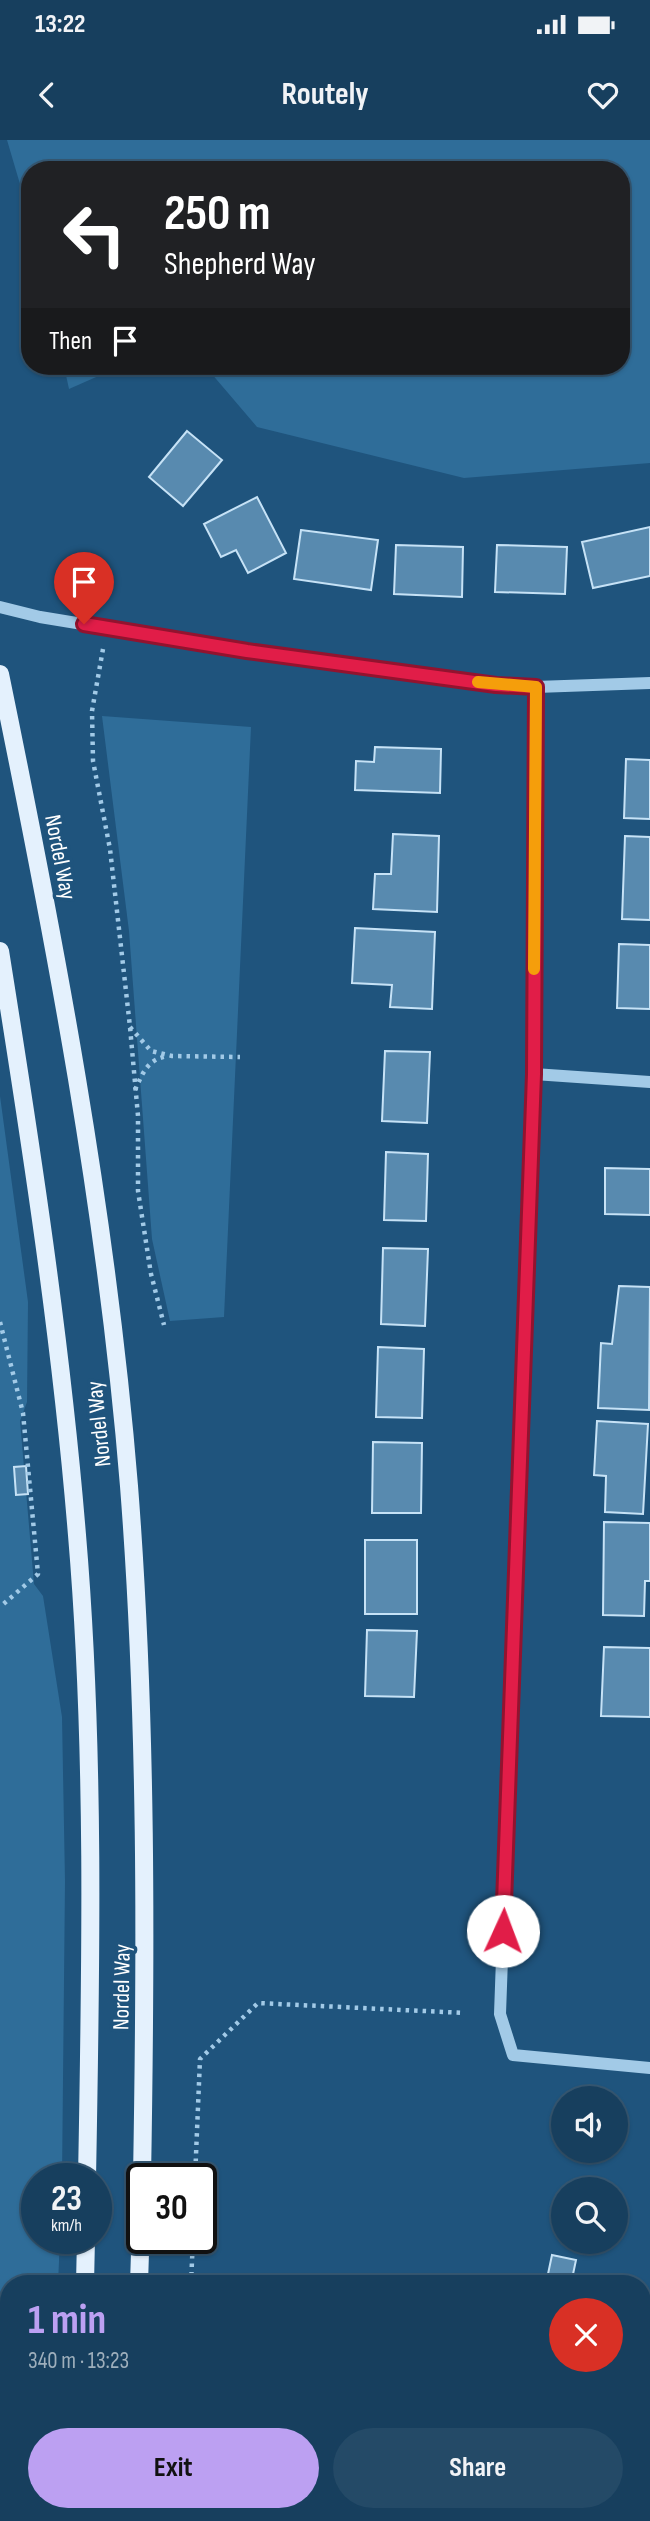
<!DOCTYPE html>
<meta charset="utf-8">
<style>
body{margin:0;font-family:"Sofia Sans Condensed",sans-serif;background:#244a67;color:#f1f3f6;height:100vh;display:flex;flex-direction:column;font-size:26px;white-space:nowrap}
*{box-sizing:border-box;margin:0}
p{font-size:23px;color:#9eafbc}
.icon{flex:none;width:38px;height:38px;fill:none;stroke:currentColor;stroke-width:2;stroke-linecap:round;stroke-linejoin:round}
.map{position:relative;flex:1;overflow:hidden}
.details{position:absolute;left:0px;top:2135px;width:651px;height:247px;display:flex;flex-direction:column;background:#173f5e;border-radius:28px 28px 0 0;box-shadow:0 2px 5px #0004,0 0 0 2px #365873}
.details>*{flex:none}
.banner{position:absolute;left:21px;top:21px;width:609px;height:214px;border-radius:28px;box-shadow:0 2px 5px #0004,0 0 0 2px #365873;background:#202124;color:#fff;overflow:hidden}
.buttons{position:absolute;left:551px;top:1946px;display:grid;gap:14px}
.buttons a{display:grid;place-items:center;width:77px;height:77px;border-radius:50%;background:#173f5e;box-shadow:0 2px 5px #0004,0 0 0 2px #365873;font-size:35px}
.speed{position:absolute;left:21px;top:2023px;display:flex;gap:14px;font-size:35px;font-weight:700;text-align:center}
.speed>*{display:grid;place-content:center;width:91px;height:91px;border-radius:50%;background:#173f5e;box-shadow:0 2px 5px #0004,0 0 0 2px #365873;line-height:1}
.speed small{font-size:18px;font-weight:400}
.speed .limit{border:4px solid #111;border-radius:10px;background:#fff;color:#111}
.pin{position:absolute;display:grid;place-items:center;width:60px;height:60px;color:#fff;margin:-72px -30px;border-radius:50% 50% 50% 0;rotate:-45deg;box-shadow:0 0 7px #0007}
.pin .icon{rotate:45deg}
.me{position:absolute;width:77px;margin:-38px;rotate:2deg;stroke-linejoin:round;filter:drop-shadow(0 0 5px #0008)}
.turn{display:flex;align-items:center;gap:24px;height:147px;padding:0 28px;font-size:32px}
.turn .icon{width:91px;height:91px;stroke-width:2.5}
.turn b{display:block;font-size:49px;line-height:60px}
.then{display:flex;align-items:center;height:66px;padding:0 28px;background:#0003;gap:14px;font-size:26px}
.round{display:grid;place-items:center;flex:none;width:74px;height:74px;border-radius:37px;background:#244a67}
.head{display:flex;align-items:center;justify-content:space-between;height:119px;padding:0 28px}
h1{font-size:42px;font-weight:700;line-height:52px;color:#bca0f2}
.action{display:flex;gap:14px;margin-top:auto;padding:14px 28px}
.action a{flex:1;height:80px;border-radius:42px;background:#bca0f2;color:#111;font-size:28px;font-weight:700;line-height:80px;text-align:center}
.action a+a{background:#244a67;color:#f1f3f6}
.status{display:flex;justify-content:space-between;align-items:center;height:49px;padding:0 35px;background:#173f5e;direction:ltr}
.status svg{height:19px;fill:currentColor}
header{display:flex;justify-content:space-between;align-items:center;height:91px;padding:0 28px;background:#173f5e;font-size:32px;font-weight:700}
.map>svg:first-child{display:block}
.green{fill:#2f6d99}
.building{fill:#588aaf;stroke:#c6e2f6;stroke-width:2}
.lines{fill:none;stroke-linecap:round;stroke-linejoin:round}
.path{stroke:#a2cae7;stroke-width:4.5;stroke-dasharray:3.5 5;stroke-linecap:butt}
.minor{stroke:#a2cae7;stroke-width:12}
.major{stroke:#e4f1fd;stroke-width:18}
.route-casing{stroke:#92132f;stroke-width:18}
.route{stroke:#e11d48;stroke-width:12}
.slow{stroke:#f59e0b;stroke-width:12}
.labels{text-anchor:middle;stroke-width:7;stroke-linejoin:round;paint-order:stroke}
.street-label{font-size:23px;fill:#fff;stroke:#1f547d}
</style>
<div class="status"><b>13:22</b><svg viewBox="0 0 49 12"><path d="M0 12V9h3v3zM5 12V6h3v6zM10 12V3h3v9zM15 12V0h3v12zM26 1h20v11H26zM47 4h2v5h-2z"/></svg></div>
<header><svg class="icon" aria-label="back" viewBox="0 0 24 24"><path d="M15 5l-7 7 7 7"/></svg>Routely<svg class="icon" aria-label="heart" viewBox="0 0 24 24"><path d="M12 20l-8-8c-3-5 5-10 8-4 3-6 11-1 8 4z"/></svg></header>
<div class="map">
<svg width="650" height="2381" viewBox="0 0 650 2381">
<rect width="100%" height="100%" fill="#1f547d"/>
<g class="green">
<polygon points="7,0 650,0 650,323 464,338 257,287 205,226 621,226 621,30 30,30 30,78"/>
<polygon points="64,226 121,226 69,249"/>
<polygon points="102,576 251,587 224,1177 170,1181 152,1099 129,791"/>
<polygon points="0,956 28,1162 27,1262 20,1281 34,1444 43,1456 62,1577 65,1741 62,2039 37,2039 37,2098 60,2098 58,2144 9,2144 9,2249 0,2249"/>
<polygon points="0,2336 9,2337 9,2373 41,2373 40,2381 0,2381"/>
<polygon points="161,2373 225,2373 224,2381 161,2381"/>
</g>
<g class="building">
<polygon points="187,291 222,320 183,366 149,337"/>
<polygon points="257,357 286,413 248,433 236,410 221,417 204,384"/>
<polygon points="650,387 650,436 593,448 582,402"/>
<polygon points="301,390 378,400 371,450 294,439"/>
<polygon points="396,405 463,407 462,457 394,454"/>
<polygon points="497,405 567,407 565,454 495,452"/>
<polygon points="375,607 441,609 440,653 355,650 356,621 374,622"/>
<polygon points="626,619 650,620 650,679 624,678"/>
<polygon points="393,694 439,696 437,772 373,769 375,734 391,734"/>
<polygon points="625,696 650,697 650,780 622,779"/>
<polygon points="355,788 435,792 432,869 390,867 392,845 352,843"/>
<polygon points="619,804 650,805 650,869 617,868"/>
<polygon points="385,911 430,912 427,983 382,981"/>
<polygon points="386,1012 428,1014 426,1081 384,1080"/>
<polygon points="605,1028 650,1029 650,1075 605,1074"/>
<polygon points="383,1108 428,1109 425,1186 381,1184"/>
<polygon points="619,1146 650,1147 649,1270 598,1268 601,1203 612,1204"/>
<polygon points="378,1207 424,1209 422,1278 376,1277"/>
<polygon points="597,1281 648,1284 643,1374 605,1372 606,1336 594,1335"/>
<polygon points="373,1302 422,1303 421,1373 372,1373"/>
<polygon points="26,1326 28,1354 16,1355 14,1327"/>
<polygon points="604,1382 650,1383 650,1441 645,1441 644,1476 603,1475"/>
<rect x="365" y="1400" width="52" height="74"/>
<polygon points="367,1490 417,1491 414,1557 365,1556"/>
<polygon points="604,1507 650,1508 650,1577 601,1576"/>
<polygon points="552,2115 576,2120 572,2139 548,2134"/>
<polygon points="447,2141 487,2143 487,2144 447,2144"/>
<polygon points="642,2165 650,2165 650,2211 642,2210"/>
</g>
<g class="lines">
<g class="path">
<polyline points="103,509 92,571 93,621 110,709 130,887 138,976 138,1051 151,1134 164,1185"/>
<polyline points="130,887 151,911 172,916 240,917"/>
<path d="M135 950C143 932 148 919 168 916"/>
<polyline points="0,1182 23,1273 38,1434 0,1467"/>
<polyline points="195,2039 200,1919 258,1863 465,1873"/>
<polyline points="191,2144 193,2098"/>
<polyline points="0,2191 9,2205"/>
<polyline points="0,2254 9,2254"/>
<polyline points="0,2325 9,2326"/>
<polyline points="0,2349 9,2347"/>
<polyline points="642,2363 650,2364"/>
<polyline points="229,2381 229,2373"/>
</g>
<g class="minor">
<polyline points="0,467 40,477 247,511 496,545 536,547 650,543"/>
<polyline points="536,547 534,934 500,1874 513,1915 650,1928"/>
<polyline points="534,934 650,942"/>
<polyline points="0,2299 9,2299"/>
<polyline points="642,2320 650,2320"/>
</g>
<g class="major">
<path d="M0 534C55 802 107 1073 129 1346 147 1577 146 1807 142 2039"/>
<path d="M0 811C31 1005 61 1199 77 1395 95 1608 91 1824 87 2039"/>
<polyline points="85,2144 86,2098"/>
<polyline points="139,2144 142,2049"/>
<polyline points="102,2381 103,2373"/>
</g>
</g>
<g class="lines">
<g class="route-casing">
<polyline id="route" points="84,484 247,511 496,545 536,547 534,934 503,1791"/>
</g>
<use href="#route" class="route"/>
<polyline class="slow" points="478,542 536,547 534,829"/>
</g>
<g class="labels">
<g class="street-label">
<text transform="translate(61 717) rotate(79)" y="8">Nordel Way</text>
<text transform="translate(98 1284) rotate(-96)" y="8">Nordel Way</text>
<text transform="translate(121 1847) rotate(-89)" y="8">Nordel Way</text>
</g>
</g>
</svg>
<div class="buttons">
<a><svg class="icon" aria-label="sound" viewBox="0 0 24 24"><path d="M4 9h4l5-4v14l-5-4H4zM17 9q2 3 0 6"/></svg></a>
<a><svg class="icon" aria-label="search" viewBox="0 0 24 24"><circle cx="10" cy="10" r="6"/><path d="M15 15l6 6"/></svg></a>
</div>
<div class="speed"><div>23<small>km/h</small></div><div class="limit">30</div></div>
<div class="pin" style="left:84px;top:484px;background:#d93025"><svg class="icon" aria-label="arrive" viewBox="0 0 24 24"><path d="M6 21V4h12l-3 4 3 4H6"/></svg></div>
<svg class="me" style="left:503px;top:1791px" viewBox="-20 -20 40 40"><circle r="19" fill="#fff"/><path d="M0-13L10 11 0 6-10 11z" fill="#e11d48"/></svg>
<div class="banner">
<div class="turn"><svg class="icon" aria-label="left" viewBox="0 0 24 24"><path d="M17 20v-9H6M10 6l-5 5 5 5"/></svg><div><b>250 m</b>Shepherd Way</div></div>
<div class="then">Then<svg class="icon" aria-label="arrive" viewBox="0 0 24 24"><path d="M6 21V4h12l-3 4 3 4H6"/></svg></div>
</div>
<section class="details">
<div class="head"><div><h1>1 min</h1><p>340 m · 13:23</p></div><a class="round" style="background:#d93025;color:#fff"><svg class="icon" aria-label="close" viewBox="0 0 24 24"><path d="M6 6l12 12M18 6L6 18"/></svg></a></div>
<div class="action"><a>Exit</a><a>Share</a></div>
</section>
</div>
